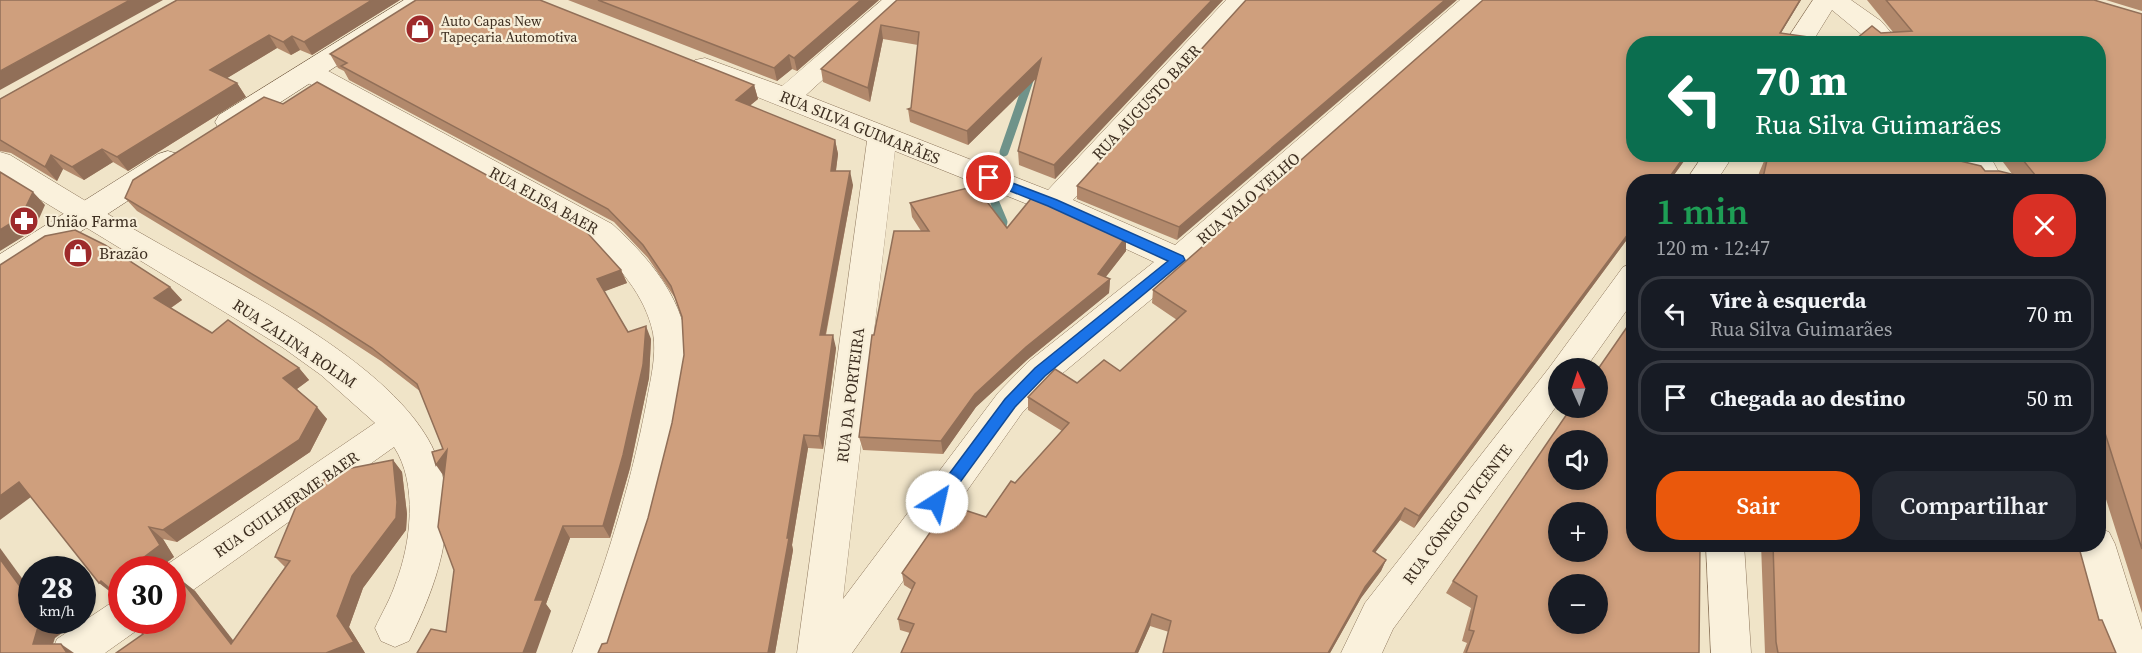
<!DOCTYPE html>
<html lang="pt">
<meta charset="utf-8">
<style>
body{margin:0;font-family:"Source Serif 4",serif;background:#242831;color:#f1f3f6;height:100vh;display:flex;flex-direction:column;font-size:22px;white-space:nowrap}
*{box-sizing:border-box;margin:0}
p{font-size:20px;color:#9ea1a6}
.icon{flex:none;width:33px;height:33px;fill:none;stroke:currentColor;stroke-width:2;stroke-linecap:round;stroke-linejoin:round}
.map{position:relative;flex:1;overflow:hidden}
.details{position:absolute;left:1626px;top:174px;width:480px;height:378px;display:flex;flex-direction:column;background:#171b24;border-radius:24px;box-shadow:0 3px 9px #0003}
.details>*{flex:none}
.banner{position:absolute;left:1626px;top:36px;width:480px;height:126px;border-radius:24px;box-shadow:0 3px 9px #0003;background:#0b6e4f;color:#fff;overflow:hidden}
.needle{width:39px;rotate:357deg}
.tools{position:absolute;left:1548px;top:358px;display:grid;gap:12px}
.tools a{display:grid;place-items:center;width:60px;height:60px;border-radius:50%;background:#171b24;box-shadow:0 3px 9px #0003;font-size:30px}
.speed{position:absolute;left:18px;top:556px;display:flex;gap:12px;font-size:30px;font-weight:700;text-align:center}
.speed>*{display:grid;place-content:center;width:78px;height:78px;border-radius:50%;background:#171b24;box-shadow:0 3px 9px #0003;line-height:1}
.speed small{font-size:15px;font-weight:400}
.speed .limit{border:9px solid #d22;background:#fff;color:#111}
.pin{position:absolute;display:grid;place-items:center;width:51px;height:51px;color:#fff;margin:-26px;border:3px solid #fff;border-radius:50%;box-shadow:0 2px 6px #0007}
.me{position:absolute;width:66px;margin:-33px;rotate:35deg;stroke-linejoin:round;filter:drop-shadow(0 0 4px #0008)}
.turn{display:flex;align-items:center;gap:21px;height:126px;padding:0 30px;font-size:27px}
.turn .icon{width:78px;height:78px;stroke-width:2.5}
.turn b{display:block;font-size:42px;line-height:51px}
.round{display:grid;place-items:center;flex:none;width:63px;height:63px;border-radius:24px;background:#242831}
.summary{display:flex;align-items:center;justify-content:space-between;height:102px;padding:0 30px}
h1{font-size:36px;font-weight:600;line-height:45px;color:#1e9e55}
.primary-button{display:flex;gap:12px;margin-top:auto;padding:12px 30px}
.primary-button a{flex:1;height:69px;border-radius:24px;background:#ea580c;color:#fff;font-size:24px;font-weight:600;line-height:69px;text-align:center}
.primary-button a+a{background:#242831;color:#f1f3f6}
ul{padding:0;list-style:none}
li{display:flex;align-items:center;gap:18px;height:75px;margin:0 12px 9px;padding:0 18px;border:3px solid #363941;border-radius:24px}
li div{flex:1}
li b{display:block;font-size:22px}
li em{font-style:normal}
.map>svg:first-child{display:block}
.lines{fill:none;stroke-linecap:round;stroke-linejoin:round}
.stream{stroke:#6f938a;stroke-width:9}
.street-casing{stroke:#8d765c;stroke-width:1}
.secondary-casing{stroke:#6f573f;stroke-width:1}
.street{fill:#faf1dc;fill-rule:evenodd}
.secondary{fill:#faf1dc;fill-rule:evenodd}
.wall{fill:#b2896c}
.shaded-wall{fill:#916f58}
.building{fill:#cf9f7d;stroke:#916f58;stroke-width:1.5;fill-rule:evenodd}
.route{fill:#1a73e8;stroke:#114b97;stroke-width:1.5}
.labels{text-anchor:middle;stroke-width:4.5;stroke-linejoin:round;paint-order:stroke}
.far-poi-label{font-size:14px;fill:#3d2e20;stroke:#f7eed8;text-anchor:start}
.street-label{font-size:16px;fill:#3d2e20;stroke:#f7eed8}
.poi-label{font-size:16px;fill:#3d2e20;stroke:#f7eed8;text-anchor:start}
</style>
<div class="map">
<svg width="2142" height="653" viewBox="0 0 2142 653">
<rect width="100%" height="100%" fill="#f0e4c8"/>
<g class="lines">
<g class="stream">
<polyline points="1004,152 1029,80 1026,76"/>
<polyline points="995,203 1003,222 999,236"/>
</g>
<g class="street-casing">
<g id="street">
<path d="M882 0H910L806 95 1048 190 1226 0H1253L1073 200 1175 245 1460 0H1486L1478 11 1189 268 1052 382 1022 413 852 653H797L867 141 695 72 692 66 695 60 705 58 782 86ZM895 151 1042 210 1154 262 1028 362 998 393 843 599Z"/>
<polygon points="1813,0 1851,0 1881,21 1901,44 1873,44 1832,10 1811,44 1784,44"/>
<path d="M309 64 319 66 612 224C644 253 675 288 685 331 691 355 685 380 681 403 667 489 642 571 612 653H572C603 572 630 490 646 405 650 381 657 357 653 333 645 295 618 265 590 240L299 78 295 72 299 66Z"/>
<path d="M0 152 10 155C59 185 108 215 158 243 240 290 408 369 439 463 459 525 436 586 409 641L395 647 381 641 375 628C382 613 391 598 396 582 411 544 418 483 394 447L186 595 172 600V570H159L375 423 321 375 282 347 0 175Z"/>
<polygon points="1704,154 1734,154 1716,182 1685,182"/>
<polygon points="1960,154 1989,154 2004,182 1974,182"/>
<polygon points="1634,263 1634,300 1585,369 1558,369 1558,404 1393,629 1382,653 1341,653 1365,603 1549,368 1623,267"/>
<polygon points="2098,528 2109,532 2115,544 2142,630 2142,653 2109,653 2077,544 2098,544"/>
<polygon points="1706,544 1744,544 1751,653 1711,653"/>
<polygon points="122,600 122,621 141,621 136,631 105,653 51,653 57,639 108,605"/>
</g>
</g>
<g class="secondary-casing">
<g id="secondary">
<polygon points="404,0 435,0 431,5 239,129 229,131 219,129 215,122 219,115"/>
<polygon points="168,151 178,154 183,161 178,168 11,277 0,281 0,254 158,154"/>
</g>
</g>
<use href="#street" class="street"/>
<use href="#secondary" class="secondary"/>
</g>
<g class="wall">
<polygon points="177,0 400,0 312,55 300,50 291,55 277,48 227,78 237,83 246,97 128,171 113,162 84,180 63,169 57,181 11,153 0,151 0,99"/>
<polygon points="568,0 879,0 797,71 792,69 777,81"/>
<polygon points="897,0 1223,0 1055,179 1019,165 1018,151 1037,77 968,145 910,122 908,109 911,108 918,45 883,39 870,102 823,82 821,69"/>
<polygon points="1246,0 1177,240 1077,199 1077,186"/>
<polygon points="1483,0 1801,0 1781,33 1851,43 1872,26 1881,33 1893,32 1867,0 2094,0 2142,14 2142,613 2098,474 2098,182 1757,182 1759,173 1767,154 1939,154 1939,156 1981,166 1985,171 1999,171 2012,174 1997,154 2098,154 2098,44 1634,44 1634,154 1689,154 1669,182 1634,182 1634,230 1414,528 1400,520 1375,552 1386,560 1381,571 1361,598 1330,653 1163,653 1169,632 1150,626 1138,653 901,653 910,633 900,630 898,619 912,590 904,585 902,573 949,505 986,517 1011,481 1015,483 1062,431 1028,410 1028,397 1055,369 1077,383 1104,360 1120,371 1177,320 1152,303 1153,290"/>
<polygon points="2106,0 2142,0 2142,11"/>
<polygon points="330,54 754,85 758,99 749,106 835,140 838,154 836,171 853,185 826,335 836,348 823,449 808,448 792,545 793,550 775,653 598,653 607,643 648,518 672,423 684,355 682,317 675,298 648,258 614,222 349,80 344,71 338,68"/>
<polygon points="125,198 621,270 627,283 604,291 628,332 651,339 649,378 630,468 610,538 570,538 546,604 551,611 446,632 454,570 444,477 443,449 421,392 381,361 324,324 137,211"/>
<polygon points="910,203 1007,228 1126,251 1105,278 1110,279 1109,293 1027,360 976,407 943,454 863,450 859,437 874,335 921,231 912,217"/>
<polygon points="170,287 182,300 171,308 212,333 299,368 309,380 297,389 327,419 310,452 177,542 163,539 174,557 162,566 113,594 99,583"/>
<polygon points="393,460 402,472 407,514 406,530 363,588 349,627 365,653 143,634 181,580 195,591 233,641 285,567 275,557"/>
<polygon points="1761,544 2078,544 2099,620 2116,653 1765,653"/>
<polygon points="1453,581 1699,653 1463,653 1467,643 1462,641 1471,608 1446,593"/>
</g>
<g class="shaded-wall">
<polygon points="130,0 163,0 0,90 0,71"/>
<polygon points="372,0 400,0 312,55 304,42"/>
<polygon points="861,0 879,0 797,71 794,58"/>
<polygon points="1212,0 1223,0 1055,179 1054,165"/>
<polygon points="1445,0 1457,0 1177,240 1179,227"/>
<polygon points="1800,0 1801,0 1774,44 1780,33"/>
<polygon points="881,25 883,39 870,102 868,88"/>
<polygon points="269,35 277,48 219,83 210,70"/>
<polygon points="292,36 300,50 291,55 283,42"/>
<polygon points="789,55 792,69 777,81 774,68"/>
<polygon points="1041,59 1042,73 968,145 967,131"/>
<polygon points="237,83 246,97 128,171 117,157"/>
<polygon points="754,85 758,99 740,114 736,100"/>
<polygon points="835,140 838,154 834,184 831,171"/>
<polygon points="102,149 113,162 84,180 72,167"/>
<polygon points="1686,154 1689,154 1669,182 1666,182"/>
<polygon points="51,155 63,169 57,181 45,167"/>
<polygon points="850,171 853,185 823,348 820,335"/>
<polygon points="33,192 45,205 34,230 0,251 0,230"/>
<polygon points="1634,226 1634,230 1414,528 1419,516"/>
<polygon points="1126,237 1126,251 1097,288 1098,274"/>
<polygon points="621,270 627,283 603,292 597,279"/>
<polygon points="1110,279 1109,293 1027,360 976,407 943,454 941,441 975,394 1026,347"/>
<polygon points="170,287 182,300 166,311 154,298"/>
<polygon points="646,326 651,339 649,378 630,468 610,538 603,526"/>
<polygon points="833,335 836,348 823,449 819,436"/>
<polygon points="299,368 309,380 294,391 283,378"/>
<polygon points="317,407 327,419 310,452 177,542 163,530"/>
<polygon points="804,435 808,448 792,545 793,550 775,653 768,653"/>
<polygon points="447,450 445,478 436,465"/>
<polygon points="393,460 402,472 407,514 406,530 363,588 349,627 365,653 326,653 337,616"/>
<polygon points="19,482 35,494 0,520 0,496"/>
<polygon points="1405,508 1400,520 1368,562 1373,551"/>
<polygon points="563,526 570,538 546,604 551,611 536,653 523,653 535,600"/>
<polygon points="149,527 163,539 174,557 162,566 167,570 156,570 143,558"/>
<polygon points="0,548 32,592 32,603 0,559"/>
<polygon points="1386,560 1381,571 1361,598 1330,653 1328,653 1365,587"/>
<polygon points="181,580 195,591 243,653 231,644"/>
<polygon points="101,581 117,592 114,594 99,583"/>
<polygon points="1152,614 1150,626 1138,653 1135,653"/>
<polygon points="44,621 53,621 62,633 55,638 50,653 33,644 38,627"/>
<polygon points="61,644 74,653 67,653"/>
</g>
<g class="building">
<polygon points="0,0 130,0 0,71"/>
<polygon points="177,0 372,0 304,42 292,36 283,42 269,35 210,70 237,83 117,157 102,149 72,167 51,155 45,167 0,140 0,99"/>
<polygon points="416,0 540,0 754,85 736,100 835,140 831,171 850,171 820,335 833,335 819,436 804,435 787,538 789,538 768,653 598,653 602,644 607,643 648,518 672,423 684,355 682,317 671,286 643,245 608,209 341,66 347,63 330,54"/>
<polygon points="598,0 861,0 794,58 789,55 774,68"/>
<polygon points="897,0 1212,0 1054,165 1018,151 1041,59 967,131 908,109 911,108 919,32 881,25 868,88 821,69"/>
<polygon points="1246,0 1445,0 1179,227 1077,186"/>
<polygon points="1483,0 1800,0 1780,33 1851,43 1872,26 1881,33 1912,31 1886,0 2094,0 2142,14 2142,549 2117,471 2098,411 2098,182 1762,182 1767,160 1769,154 1939,154 1939,156 1981,166 1985,171 1999,171 2040,181 2018,154 2098,154 2098,44 1634,44 1634,154 1686,154 1666,182 1634,182 1634,226 1419,516 1405,508 1373,551 1386,560 1365,587 1328,653 1163,653 1171,621 1152,614 1135,653 901,653 914,624 898,619 915,583 902,573 949,505 986,517 1011,481 1015,483 1069,423 1028,397 1055,369 1077,383 1104,360 1120,371 1186,311 1153,290"/>
<polygon points="317,82 583,228 621,270 597,279 628,332 646,326 643,365 623,455 603,526 563,526 535,600 543,600 523,653 417,653 431,629 446,632 454,570 438,527 447,450 436,465 432,452 443,449 417,384 372,348 314,311 125,198 133,180 264,97 283,104"/>
<polygon points="0,172 33,192 21,217 0,230"/>
<polygon points="975,186 1007,228 1034,195 1126,237 1098,274 1110,279 1026,347 975,394 941,441 859,437 872,335 874,335 894,231 929,231 910,203"/>
<polygon points="75,230 105,245 170,287 154,298 212,333 228,320 299,368 283,378 317,407 299,440 163,530 149,527 160,545 143,558 156,561 156,570 122,570 122,607 108,587 101,581 99,583 19,482 0,496 0,265 45,236"/>
<path d="M1634 317V544H1700L1699 653H1466L1474 631 1469 630 1477 596 1453 581 1571 408H1598V369ZM1558 441H1598V480H1558ZM1558 513H1598V552H1558ZM1558 585H1598V624H1558Z"/>
<polygon points="393,460 397,502 396,518 352,576 337,616 354,642 326,653 116,653 143,634 133,621 172,621 172,584 181,580 231,644 290,561 275,557 300,497 336,471"/>
<polygon points="1773,544 2078,544 2099,620 2102,620 2116,653 1778,653 1776,642"/>
<polygon points="0,559 32,603 32,621 44,621 45,622 38,627 33,644 61,644 67,653 0,653"/>
</g>
<polygon class="route" points="989,174 1057,200 1183,256 1185,260 1045,376 1015,407 942,507 937,509 929,502 932,497 1005,399 1035,368 1168,261 1048,206 985,181 985,175"/>
<defs>
<g id="shop-disc" transform="scale(1.5)"><circle r="9.5" fill="#9e2a2b" stroke="#f7eed8"/><path d="M-5-2.5h2.3a2.7 3.5 0 0 1 5.4 0H5L5.5 6h-11ZM-1.5-2.5h3a1.5 2.3 0 0 0-3 0Z" fill="#fff"/></g>
<g id="pharmacy-disc" transform="scale(1.5)"><circle r="9.5" fill="#9e2a2b" stroke="#f7eed8"/><path d="M-2-6h4v4h4v4h-4v4h-4v-4h-4v-4h4Z" fill="#fff"/></g>
</defs>
<g fill-rule="evenodd">
<use href="#shop-disc" x="420" y="29"/>
<use href="#pharmacy-disc" x="24" y="221"/>
<use href="#shop-disc" x="78" y="253"/>
</g>
<g class="labels">
<g class="far-poi-label">
<text x="441" y="26">Auto Capas New<tspan x="441" dy="16">Tapeçaria Automotiva</tspan></text>
</g>
<g class="street-label">
<text transform="translate(1146 102) rotate(-47)" y="6">RUA AUGUSTO BAER</text>
<text transform="translate(860 127) rotate(22)" y="6">RUA SILVA GUIMARÃES</text>
<text transform="translate(1248 198) rotate(-41)" y="6">RUA VALO VELHO</text>
<text transform="translate(544 200) rotate(29)" y="6">RUA ELISA BAER</text>
<text transform="translate(295 343) rotate(34)" y="6">RUA ZALINA ROLIM</text>
<text transform="translate(850 395) rotate(-83)" y="6">RUA DA PORTEIRA</text>
<text transform="translate(286 504) rotate(-35)" y="6">RUA GUILHERME BAER</text>
<text transform="translate(1457 514) rotate(-53)" y="6">RUA CÔNEGO VICENTE</text>
</g>
<g class="poi-label">
<text x="45" y="227">União Farma</text>
<text x="99" y="259">Brazão</text>
</g>
</g>
</svg>
<div class="tools">
<a><svg class="needle" viewBox="-14 -14 28 28"><path d="M0-13l5 13h-10z" fill="#e53935"/><path d="M0 13l5-13h-10z" fill="#9ea1a6"/></svg></a>
<a><svg class="icon" aria-label="sound" viewBox="0 0 24 24"><path d="M4 9h4l5-4v14l-5-4H4zM17 9q2 3 0 6"/></svg></a>
<a>+</a>
<a>−</a>
</div>
<div class="speed"><div>28<small>km/h</small></div><div class="limit">30</div></div>
<div class="pin" style="left:989px;top:178px;background:#d93025"><svg class="icon" aria-label="arrive" viewBox="0 0 24 24"><path d="M6 21V4h12l-3 4 3 4H6"/></svg></div>
<svg class="me" style="left:937px;top:502px" viewBox="-20 -20 40 40"><circle r="19" fill="#fff"/><path d="M0-13L10 11 0 6-10 11z" fill="#1a73e8"/></svg>
<div class="banner">
<div class="turn"><svg class="icon" aria-label="left" viewBox="0 0 24 24"><path d="M17 20v-9H6M10 6l-5 5 5 5"/></svg><div><b>70 m</b>Rua Silva Guimarães</div></div>
</div>
<section class="details">
<div class="summary"><div><h1>1 min</h1><p>120 m · 12:47</p></div><a class="round" style="background:#d93025;color:#fff"><svg class="icon" aria-label="close" viewBox="0 0 24 24"><path d="M6 6l12 12M18 6L6 18"/></svg></a></div>
<ul>
<li><svg class="icon" aria-label="left" viewBox="0 0 24 24"><path d="M17 20v-9H6M10 6l-5 5 5 5"/></svg><div><b>Vire à esquerda</b><p>Rua Silva Guimarães</p></div><em>70 m</em></li>
<li><svg class="icon" aria-label="arrive" viewBox="0 0 24 24"><path d="M6 21V4h12l-3 4 3 4H6"/></svg><div><b>Chegada ao destino</b></div><em>50 m</em></li>
</ul>
<div class="primary-button"><a>Sair</a><a>Compartilhar</a></div>
</section>
</div>
